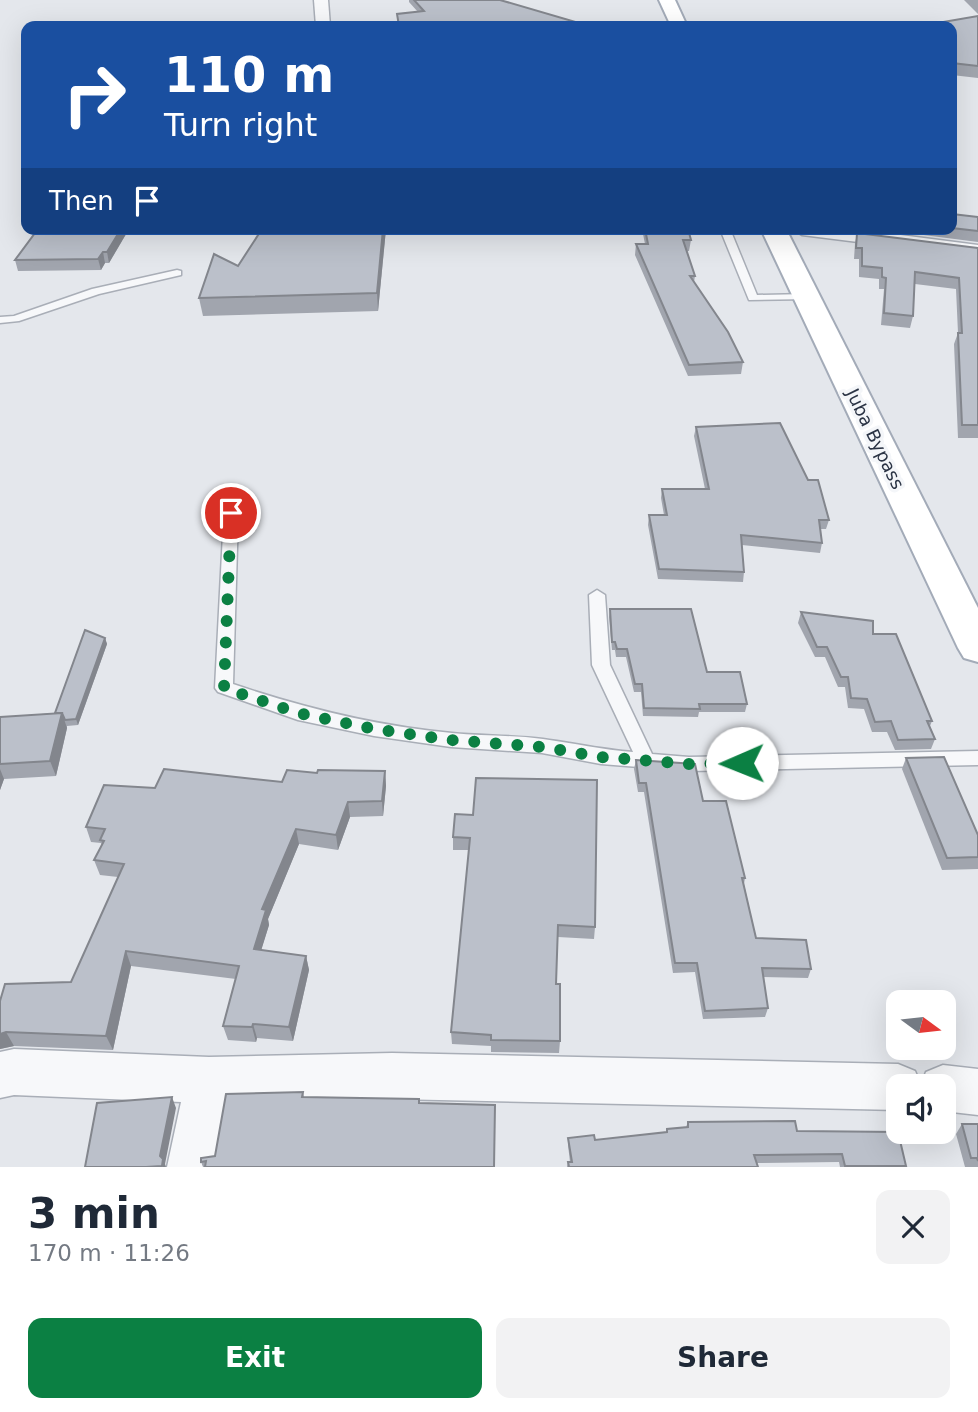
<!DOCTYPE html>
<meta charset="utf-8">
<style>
body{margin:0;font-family:"DejaVu Sans",sans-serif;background:#f2f2f3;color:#1f2937;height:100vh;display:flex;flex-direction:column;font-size:26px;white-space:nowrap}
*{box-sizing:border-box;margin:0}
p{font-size:23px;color:#747a83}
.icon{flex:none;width:38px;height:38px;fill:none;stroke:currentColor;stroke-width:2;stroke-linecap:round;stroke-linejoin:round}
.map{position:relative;height:1167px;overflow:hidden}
.sheet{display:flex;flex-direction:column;background:#fff;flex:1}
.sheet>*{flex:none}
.hud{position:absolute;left:21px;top:21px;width:936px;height:214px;border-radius:14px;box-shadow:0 7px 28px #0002;background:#1a4fa0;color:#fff;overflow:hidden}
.needle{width:46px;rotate:105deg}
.tools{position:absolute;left:886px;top:990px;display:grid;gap:14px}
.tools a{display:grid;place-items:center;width:70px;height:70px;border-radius:14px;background:#fff;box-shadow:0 7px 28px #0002;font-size:35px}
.pin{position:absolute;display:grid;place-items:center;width:60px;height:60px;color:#fff;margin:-30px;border:4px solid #fff;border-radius:50%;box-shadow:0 2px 7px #0007}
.me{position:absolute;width:77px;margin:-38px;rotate:269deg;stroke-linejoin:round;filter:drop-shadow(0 0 5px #0008)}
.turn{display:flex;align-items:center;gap:24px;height:147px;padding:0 28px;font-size:32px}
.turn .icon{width:91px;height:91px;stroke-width:2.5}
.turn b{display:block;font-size:49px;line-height:60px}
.then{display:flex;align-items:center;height:66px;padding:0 28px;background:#0003;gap:14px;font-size:26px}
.round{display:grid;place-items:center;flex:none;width:74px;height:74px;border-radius:14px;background:#f2f2f3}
.headline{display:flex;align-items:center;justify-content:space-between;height:119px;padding:0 28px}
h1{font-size:42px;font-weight:600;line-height:52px}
.action{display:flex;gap:14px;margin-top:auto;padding:14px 28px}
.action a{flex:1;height:80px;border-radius:14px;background:#0b8043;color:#fff;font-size:28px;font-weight:600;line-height:80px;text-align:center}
.action a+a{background:#f2f2f3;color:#1f2937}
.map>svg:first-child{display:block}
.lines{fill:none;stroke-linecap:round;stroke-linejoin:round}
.service-casing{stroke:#a9aeb7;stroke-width:3}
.minor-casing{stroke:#a9aeb7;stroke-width:3}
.primary-casing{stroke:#a3abb8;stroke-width:4}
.service{fill:#f7f8fa;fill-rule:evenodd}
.minor{fill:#f7f8fa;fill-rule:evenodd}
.primary{fill:#fff;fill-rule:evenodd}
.wall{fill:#a1a5ae}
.shaded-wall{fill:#83868d}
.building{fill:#bbc0ca;stroke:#83868d;stroke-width:2}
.route{stroke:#0b8043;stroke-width:12;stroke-dasharray:0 21.6}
.labels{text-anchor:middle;stroke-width:7;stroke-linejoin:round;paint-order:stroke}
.street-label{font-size:18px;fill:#2b3445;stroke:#f4f6f9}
</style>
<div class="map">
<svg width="978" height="1167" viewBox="0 0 978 1167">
<rect width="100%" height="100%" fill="#e4e7ec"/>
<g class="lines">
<g class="service-casing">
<g id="service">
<polygon points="720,229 730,229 757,295 807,294 811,295 811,299 749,300"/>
<polygon points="177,270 181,271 181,275 99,294 19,321 0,323 0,317 14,316 92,289"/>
<path d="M231 510 238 514 233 684C304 708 377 726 452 733 482 736 513 735 543 739 573 743 603 750 633 752L592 665 589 595 597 590 605 595 610 665 652 754 689 757 978 751V765L689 771 601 764 542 753 451 747 374 736 298 720 218 692 215 688 224 514Z"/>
</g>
</g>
<g class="minor-casing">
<g id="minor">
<polygon points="314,0 328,0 330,26 316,26"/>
<polygon points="792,229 854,229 978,245 978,257 802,235"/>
<polygon points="14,1049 209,1057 392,1053 898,1064 915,1071 921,1085 926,1072 943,1065 978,1069 978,1115 943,1111 943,1087 898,1087 898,1110 392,1099 228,1103 217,1167 167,1167 181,1102 14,1095 0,1098 0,1052"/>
</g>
</g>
<g class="primary-casing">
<g id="primary">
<polygon points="659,0 675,0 687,26 671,26"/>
<polygon points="761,229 786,229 978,608 978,662 964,658 958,648"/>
</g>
</g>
<use href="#service" class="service"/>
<use href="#minor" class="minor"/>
<use href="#primary" class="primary"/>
</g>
<g class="wall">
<polygon points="409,0 500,0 579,26 398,26 397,14 418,12 409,2"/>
<polygon points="964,0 978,0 978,14"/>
<polygon points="978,16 978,78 952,75 952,26"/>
<polygon points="952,214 978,217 978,242 877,229 952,229"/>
<polygon points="129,229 109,263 105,263 101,270 18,271 15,260"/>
<polygon points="386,229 378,311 203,316 199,298 238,266"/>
<polygon points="642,229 688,229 691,240 689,251 687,251 695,276 694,282 743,362 741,374 688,376 635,255 636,244 645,244"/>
<polygon points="857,233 978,248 978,438 958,438 954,344 958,333 956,289 915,284 913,316 910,328 881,325 884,289 879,289 879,279 859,277 859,259 854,259 855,244"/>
<polygon points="696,427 829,520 826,529 820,529 822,543 820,553 742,545 744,572 743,582 658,579 648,525 649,515 664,515 661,498 662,489 705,489 694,436"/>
<polygon points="610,609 707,672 747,704 745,712 699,712 698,717 643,716 641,692 634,692 626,657 616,657 615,650 612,650 609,617"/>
<polygon points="801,612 873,634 932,721 930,726 935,739 931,749 895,750 887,732 872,732 864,709 848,708 845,687 838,687 825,657 815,657 798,623"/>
<polygon points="105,638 107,644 78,725 67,726 67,728 56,776 4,779 0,790 0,717 55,713"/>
<polygon points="906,758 978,857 978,869 942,870 902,769"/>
<polygon points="636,760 703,801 745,878 744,884 756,938 811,969 808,978 763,977 768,1008 765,1017 703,1019 695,972 673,973 644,792 638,792 634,769"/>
<polygon points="385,771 386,786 383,816 350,817 338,850 299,844 268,919 269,925 261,950 306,956 309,970 293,1041 257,1038 256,1042 228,1040 223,1026 236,979 131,966 113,1050 14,1046 0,1049 0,1001 71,982 118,877 100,875 94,860 102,845 101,843 91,842 86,827 155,788 282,782 317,773"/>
<polygon points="455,814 595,927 594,939 558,937 556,984 560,1041 559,1053 491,1052 491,1046 452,1044 451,1032 469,850 453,850 453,837"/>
<polygon points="303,1092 304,1097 420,1103 494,1167 203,1167 201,1162 215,1156"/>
<polygon points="688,1122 797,1131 906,1166 840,1167 839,1162 757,1163 758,1167 567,1167 568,1162 570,1162 568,1145 568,1138 595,1140 666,1132 667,1129 686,1127"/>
<polygon points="962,1124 978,1124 978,1167 965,1167 956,1134"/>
</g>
<g class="shaded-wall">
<polygon points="121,229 129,229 109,263 107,252"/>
<polygon points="383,229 386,229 378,311 377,293"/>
<polygon points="103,252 105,263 101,270 98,259"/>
<polygon points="105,638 107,644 78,725 76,719"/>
<polygon points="62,713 67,728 56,776 50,761"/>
<polygon points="0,769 4,779 0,790"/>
<polygon points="385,771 386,786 383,816 382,801"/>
<polygon points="348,802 350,817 338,850 336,835"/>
<polygon points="296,829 299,844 268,919 269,925 257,964 254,949 262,909"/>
<polygon points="126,951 131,966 113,1050 106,1036"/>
<polygon points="306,956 309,970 293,1041 289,1027"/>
<polygon points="253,1024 257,1038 256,1042 252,1027"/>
<polygon points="6,1032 14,1046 0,1049 0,1034"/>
<polygon points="172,1097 176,1108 165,1164 166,1167 163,1167 160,1156"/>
</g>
<g class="building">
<polygon points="414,0 500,0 579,23 569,26 399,26 397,14 424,11"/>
<polygon points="978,16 978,66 952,63 952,26 920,26"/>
<polygon points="952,214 978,217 978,231 952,228"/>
<polygon points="38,229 121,229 107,252 103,252 98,259 15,260"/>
<polygon points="262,229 383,229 377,293 199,298 214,254 238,266"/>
<polygon points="645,229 688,229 691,240 683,240 695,276 690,276 728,332 743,362 689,365 636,244 648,244"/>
<polygon points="857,233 978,248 978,425 962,425 958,333 962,333 959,278 915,272 913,316 884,313 886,278 882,277 882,268 862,266 862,248 856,248"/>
<polygon points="780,423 808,480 818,480 829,520 819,520 822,543 741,535 744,572 659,569 649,515 667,515 662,489 709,489 696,427"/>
<polygon points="610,609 691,609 707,672 740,672 747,704 699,704 700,709 644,708 642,684 635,684 627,649 617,649 615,642 612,642"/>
<polygon points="801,612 873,621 873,634 896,634 932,721 927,721 935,739 898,740 891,721 875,722 867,699 851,698 848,677 841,677 827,647 817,647"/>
<polygon points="85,630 105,638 76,719 65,720 62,713 55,713"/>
<polygon points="62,713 50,761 0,764 0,717"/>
<polygon points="944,757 978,835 978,857 947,858 906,758"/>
<polygon points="636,760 695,764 703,801 726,801 745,878 742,878 756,938 806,940 811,969 762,968 768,1008 705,1011 697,963 675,963 646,783 639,783"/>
<polygon points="164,769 282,782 287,770 317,773 318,770 385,771 382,801 348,802 336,835 296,829 262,909 266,910 254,949 306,956 289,1027 253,1024 252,1027 223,1026 239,966 126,951 106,1036 6,1032 0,1034 0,1001 5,984 71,982 124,864 94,860 104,841 100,840 105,829 86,827 104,785 155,788"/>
<polygon points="476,778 597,780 595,927 558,925 556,984 560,984 560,1041 491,1040 491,1035 451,1032 470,838 453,837 455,814 473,815"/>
<polygon points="303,1092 302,1097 419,1099 419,1103 495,1105 494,1167 205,1167 206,1161 201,1162 201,1158 215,1156 226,1094"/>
<polygon points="172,1097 160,1156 163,1159 162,1166 146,1167 85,1167 97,1103"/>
<polygon points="795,1121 797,1131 898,1132 906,1166 845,1166 842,1154 754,1155 758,1167 569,1167 568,1162 572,1162 568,1138 594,1135 595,1140 667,1132 667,1129 688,1127 688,1122"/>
<polygon points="962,1124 978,1124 978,1161 977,1158 971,1158"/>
</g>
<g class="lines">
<polyline class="route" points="231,513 224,688 298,713 374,729 451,740 542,747 601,757 689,764 742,763"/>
</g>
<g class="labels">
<g class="street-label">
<text transform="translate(875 439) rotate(64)" y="6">Juba Bypass</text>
</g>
</g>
</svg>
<div class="tools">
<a><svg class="needle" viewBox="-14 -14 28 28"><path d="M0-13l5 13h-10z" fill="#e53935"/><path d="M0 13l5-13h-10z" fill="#747a83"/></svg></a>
<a><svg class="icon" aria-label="sound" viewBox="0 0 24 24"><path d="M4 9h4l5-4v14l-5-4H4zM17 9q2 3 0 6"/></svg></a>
</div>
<div class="pin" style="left:231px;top:513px;background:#d93025"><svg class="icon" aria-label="arrive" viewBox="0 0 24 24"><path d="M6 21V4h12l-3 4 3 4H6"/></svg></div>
<svg class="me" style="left:742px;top:763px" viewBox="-20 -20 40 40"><circle r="19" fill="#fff"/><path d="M0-13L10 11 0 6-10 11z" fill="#0b8043"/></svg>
<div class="hud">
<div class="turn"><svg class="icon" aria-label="right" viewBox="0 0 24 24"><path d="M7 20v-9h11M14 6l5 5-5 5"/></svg><div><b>110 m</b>Turn right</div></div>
<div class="then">Then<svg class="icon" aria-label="arrive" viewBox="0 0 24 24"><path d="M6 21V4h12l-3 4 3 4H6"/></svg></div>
</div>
</div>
<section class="sheet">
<div class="headline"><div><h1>3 min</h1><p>170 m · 11:26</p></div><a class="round"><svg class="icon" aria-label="close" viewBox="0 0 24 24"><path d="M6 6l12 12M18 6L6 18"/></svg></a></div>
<div class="action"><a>Exit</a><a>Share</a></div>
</section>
